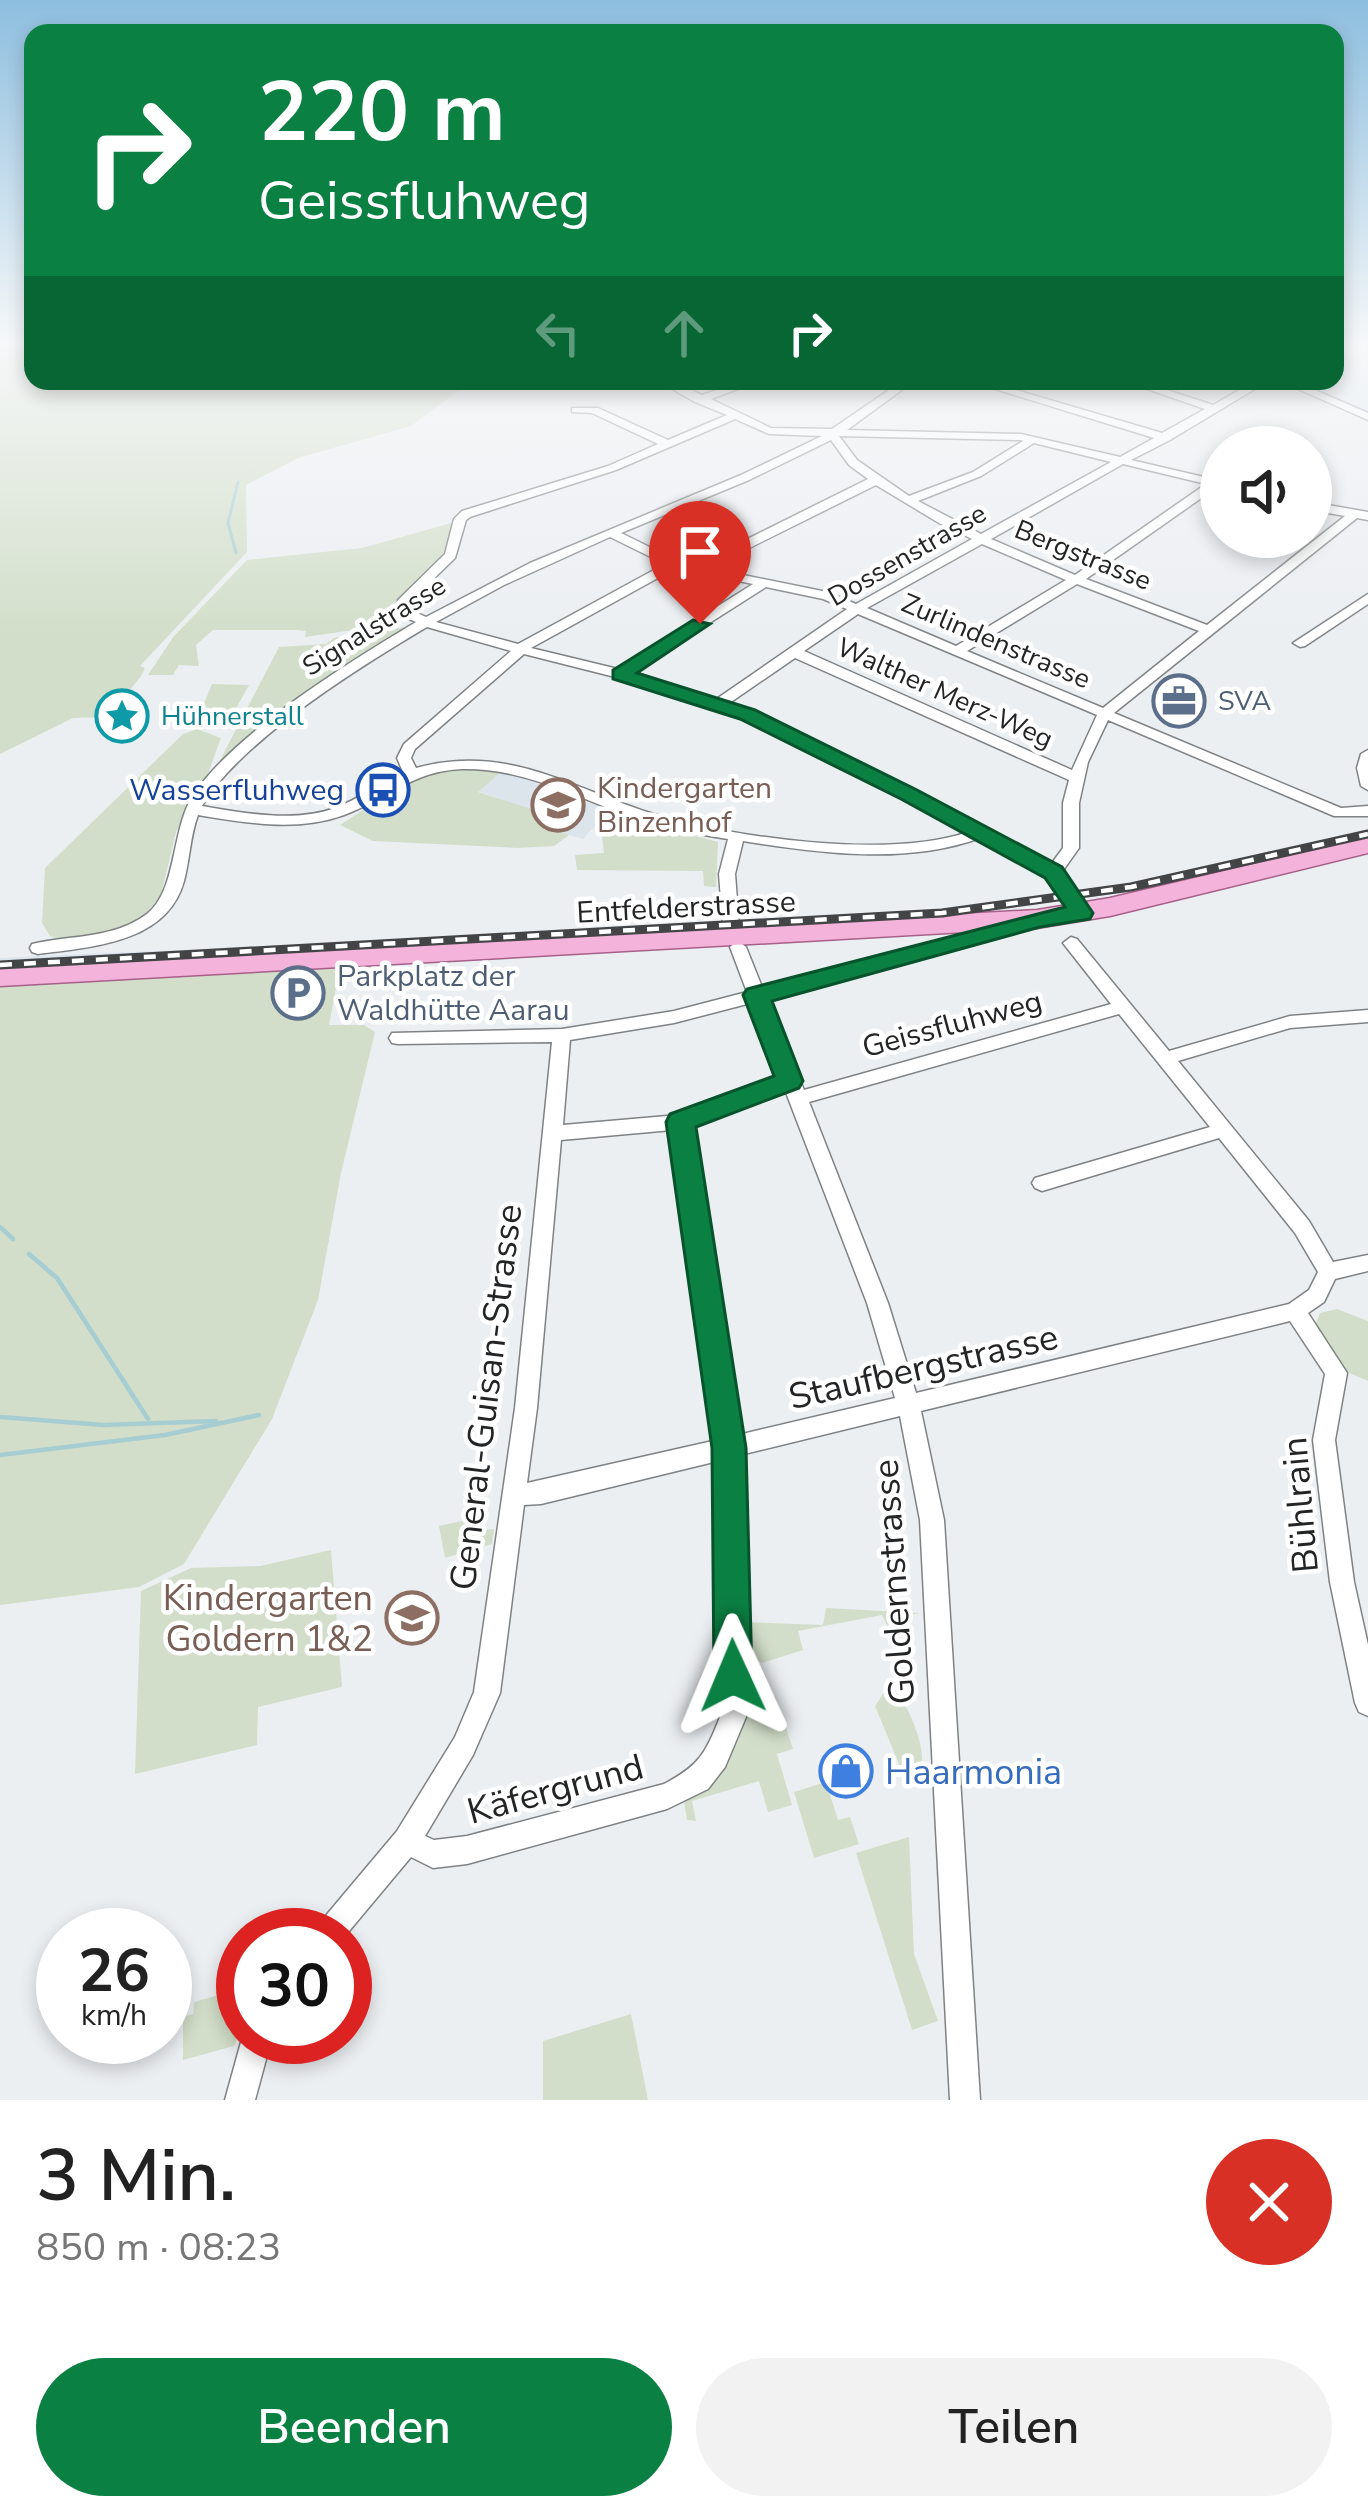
<!DOCTYPE html>
<html lang="de">
<meta charset="utf-8">
<style>
body{margin:0;font-family:"Nunito Sans",sans-serif;background:#f2f2f2;color:#222;height:100vh;display:flex;flex-direction:column;font-size:45px;white-space:nowrap}
*{box-sizing:border-box;margin:0}
p{font-size:39px;color:#767676}
.icon{flex:none;width:66px;height:66px;fill:none;stroke:currentColor;stroke-width:2;stroke-linecap:round;stroke-linejoin:round}
.map{position:relative;height:2100px;overflow:hidden}
.drawer{display:flex;flex-direction:column;background:#fff;flex:1}
.drawer>*{flex:none}
.banner{position:absolute;left:24px;top:24px;width:1320px;height:366px;border-radius:24px;box-shadow:0 6px 18px #0003;background:#0b8043;color:#fff;overflow:hidden}
.fabs{position:absolute;left:1200px;top:426px;display:grid;gap:24px}
.fabs a{display:grid;place-items:center;width:132px;height:132px;border-radius:50%;background:#fff;box-shadow:0 6px 18px #0003;font-size:60px}
.speed{position:absolute;left:36px;top:1908px;display:flex;gap:24px;font-size:60px;font-weight:700;text-align:center}
.speed>*{display:grid;place-content:center;width:156px;height:156px;border-radius:50%;background:#fff;box-shadow:0 6px 18px #0003;line-height:1}
.speed small{font-size:30px;font-weight:400}
.speed .limit{border:18px solid #d22;background:#fff;color:#111}
.pin{position:absolute;display:grid;place-items:center;width:102px;height:102px;color:#fff;margin:-123px -51px;border-radius:50% 50% 50% 0;rotate:-45deg;box-shadow:0 0 12px #0007}
.pin .icon{rotate:45deg}
.me{position:absolute;width:132px;margin:-66px;rotate:359deg;stroke-linejoin:round;filter:drop-shadow(0 0 9px #0008)}
.turn{display:flex;align-items:center;gap:42px;height:252px;padding:0 36px;font-size:54px}
.turn .icon{width:156px;height:156px;stroke-width:2.5}
.turn b{display:block;font-size:84px;line-height:102px}
.lanes{display:flex;align-items:center;height:114px;padding:0 36px;background:#0003;justify-content:center;gap:60px;direction:ltr}
.lanes .off{opacity:.35}
.round{display:grid;place-items:center;flex:none;width:126px;height:126px;border-radius:63px;background:#f2f2f2}
.headline{display:flex;align-items:center;justify-content:space-between;height:204px;padding:0 36px}
h1{font-size:72px;font-weight:600;line-height:90px}
.primary-button{display:flex;gap:24px;margin-top:auto;padding:24px 36px}
.primary-button a{flex:1;height:138px;border-radius:72px;background:#0b8043;color:#fff;font-size:48px;font-weight:600;line-height:138px;text-align:center}
.primary-button a+a{background:#f2f2f2;color:#222}
.map>svg:first-child{display:block}
.built{fill:#dce4ec}
.green{fill:#d2dec9}
.lines{fill:none;stroke-linecap:round;stroke-linejoin:round}
.stream-far1{stroke:#a6cdd2;stroke-width:3}
.stream{stroke:#a6cdd2;stroke-width:4.5}
.minor-casing{stroke:#7f8284;stroke-width:3}
.primary-casing{stroke:#a6608a;stroke-width:3}
.minor{fill:#fff;fill-rule:evenodd}
.primary{fill:#f4b3da;fill-rule:evenodd}
.rail-casing{stroke:#434446;stroke-width:9}
.rail{stroke:#fff;stroke-width:4.5;stroke-dasharray:12;stroke-linecap:butt}
.route{fill:#0b8043;stroke:#07532c;stroke-width:3}
.labels{text-anchor:middle;stroke-width:9;stroke-linejoin:round;paint-order:stroke}
.far-street-label{font-size:27px;fill:#232425;stroke:#fff}
.far-service-label{font-size:27px;fill:#4e5e75;stroke:#fff;text-anchor:start}
.far-culture-label{font-size:27px;fill:#0d838f;stroke:#fff;text-anchor:start}
.education-label{font-size:30px;fill:#785e54;stroke:#fff;text-anchor:start}
.transit-label{font-size:30px;fill:#164399;stroke:#fff;text-anchor:end}
.street-label{font-size:30px;fill:#232425;stroke:#fff}
.service-label{font-size:30px;fill:#4e5e75;stroke:#fff;text-anchor:start}
.near-street-label{font-size:36px;fill:#232425;stroke:#fff}
.near-education-label{font-size:36px;fill:#785e54;stroke:#fff;text-anchor:end}
.near-shop-label{font-size:36px;fill:#366cbe;stroke:#fff;text-anchor:start}
</style>
<div class="map">
<svg width="1368" height="2100" viewBox="0 0 1368 2100">
<rect width="100%" height="100%" fill="#eceff2"/>
<g class="built">
<polygon points="1368,349 1368,416 1289,381 1335,381 1335,362"/>
<polygon points="502,771 531,778 609,811 583,839 569,835 544,824 553,817 477,791"/>
<polygon points="1029,900 1031,905 920,918 0,967 0,958 841,920"/>
</g>
<g class="green">
<polygon points="0,342 33,342 33,381 471,381 411,426 298,458 246,485 247,552 140,666 145,668 141,676 108,717 73,718 0,754"/>
<polygon points="455,522 451,549 399,601 401,623 305,637 306,631 296,630 213,630 196,645 199,666 179,665 173,675 148,675 174,636 247,560 362,548"/>
<polygon points="412,626 219,765 218,764 279,647 326,644 334,638"/>
<polygon points="212,684 249,685 229,721 196,723"/>
<path d="M197 729 221 738 206 779 176 832 159 903C133 927 85 947 50 936L42 923 45 868 183 734Z"/>
<polygon points="484,769 502,771 478,792 554,816 545,825 569,835 554,846 518,848 373,841 340,825 409,780 435,772"/>
<polygon points="622,816 718,842 716,887 704,886 703,871 577,870 575,855 604,853 602,835"/>
<polygon points="387,965 386,976 337,983 329,1025 364,1025 375,1032 341,1173 318,1300 272,1419 184,1564 139,1587 0,1605 0,983"/>
<polygon points="1337,1309 1368,1321 1368,1381 1343,1370 1315,1326 1320,1313"/>
<polygon points="475,1518 478,1531 494,1529 492,1544 445,1558 439,1526"/>
<polygon points="331,1550 342,1687 258,1707 257,1745 135,1774 141,1591 191,1568 260,1566"/>
<polygon points="826,1608 919,1613 892,1620 888,1627 882,1615 798,1631 803,1650 762,1663 742,1651 742,1622 823,1625"/>
<path d="M764 1688 776 1697 793 1749 777 1754 792 1805 768 1812 759 1781 692 1801 696 1821 687 1820 684 1801C721 1778 743 1744 743 1700Z"/>
<path d="M885 1691 897 1693C910 1709 928 1752 920 1770L904 1776 875 1706Z"/>
<polygon points="826,1782 838,1820 850,1817 859,1844 814,1858 794,1792"/>
<polygon points="909,1837 914,1954 938,2021 912,2030 856,1853"/>
<polygon points="243,1988 243,2026 234,2046 183,2060 183,2017 193,2014 194,2002"/>
<polygon points="631,2014 648,2100 543,2100 543,2041"/>
</g>
<g class="lines">
<polyline class="stream-far1" points="236,553 228,523 238,482"/>
<g class="stream">
<polyline points="0,1227 13,1239"/>
<polyline points="29,1254 57,1278 148,1419"/>
<polyline points="0,1417 104,1425 216,1421"/>
<polyline points="0,1455 165,1435 259,1415"/>
</g>
<g class="minor-casing">
<g id="minor">
<polygon points="1357,342 1368,342 1368,347"/>
<path d="M658 381H671L702 395 744 381H759L711 399 771 428 832 429 902 381H914L847 430 1021 434 1120 457 1154 438 969 381H985L1162 433 1205 409 1124 381H1139L1213 405 1255 381H1268L1170 440 1131 460 1221 481V487H1217L1086 579 1207 625 1345 516 1311 510V502L1368 512V520L1357 518 1114 713 1341 808 1368 806V816H1334L1108 720 1088 762 1079 803V848L1062 872 1089 913 1087 917H1075L1048 876 980 838C906 865 819 853 743 841L735 874 739 925 731 930 723 925 719 874 728 839C695 834 661 827 629 816 573 796 524 768 462 769 412 771 388 799 344 815 297 832 246 823 198 815 190 836 190 859 184 881 167 943 92 947 38 954L32 952 30 948 32 944C70 935 114 939 147 914 177 890 171 832 192 797 232 734 351 661 416 622L402 616 398 600 445 554 454 519 462 511 608 466 658 444 592 413 572 412V408H598L668 440 727 415 695 402ZM735 419 769 434 822 436 741 475 530 563 426 617 413 611 411 601 455 558 466 520 470 517 616 470ZM839 436 1021 440 1023 441 973 472 909 496 857 460ZM831 440 849 465 868 479 695 565 678 561 621 533 749 480ZM1034 443 1111 462 981 534 918 501 981 476ZM1123 464 1206 484 1075 575 991 539ZM876 485 939 523 972 539 856 604 827 592 709 568ZM610 537 665 564 518 644 436 622 504 585ZM982 544 1066 580 956 646 867 608ZM676 568 753 584 618 669 531 648ZM1077 584 1199 631 1103 708 967 651ZM766 587 823 599 847 609 715 700 631 673ZM858 614 1097 715 1072 770 804 651ZM427 627 511 651 404 744 397 758 403 772C380 783 359 799 335 808 294 823 244 813 202 806 240 741 361 666 427 627ZM524 654 615 677 743 718 968 832C888 860 727 837 647 812 566 785 505 744 416 768L411 758 415 749ZM795 658 1069 780 1063 803V848L1052 863 753 712 728 704Z"/>
<polygon points="1280,381 1294,381 1368,413 1368,420"/>
<polygon points="1368,594 1368,604 1305,646 1300,647 1293,643"/>
<polygon points="1368,750 1368,790 1361,786 1357,768 1361,754"/>
<path d="M1027 918 1035 923 1033 927 767 998 804 1090 1111 1004 1063 943 1071 937 1077 939 1169 1051 1290 1016 1368 1010V1022L1290 1028 1178 1061 1309 1221 1333 1262 1368 1255V1271L1335 1279 1324 1302 1308 1313 1347 1373 1335 1440 1354 1582 1368 1645V1716L1359 1712 1355 1703 1330 1582 1313 1440 1325 1374 1290 1321 921 1411 944 1520 980 2100H950L920 1520 900 1416 740 1455 746 1717 725 1767 708 1789 667 1809 467 1864 433 1868 411 1857 345 1936 314 1935 318 1925 397 1831 455 1737 474 1692 515 1408 552 1042 398 1044 392 1043 389 1038 392 1033 562 1029 674 1011 747 992 730 947 738 941 746 947 762 987ZM751 1003 780 1077 679 1115 563 1125 570 1040 674 1023ZM1119 1014 1210 1127 1035 1178 1032 1183 1035 1188 1042 1191 1219 1138 1295 1233 1318 1272 1309 1290 1289 1304 916 1393 888 1303 809 1102ZM785 1090 867 1303 895 1398 738 1435 690 1126ZM672 1130 717 1440 527 1483 537 1408 561 1140ZM718 1461 720 1717C705 1754 700 1765 664 1784L467 1836 434 1840 425 1836 473 1755 500 1693 524 1505 541 1504Z"/>
<polygon points="243,2035 272,2037 255,2100 225,2100"/>
</g>
</g>
<g class="primary-casing">
<polygon id="primary" points="1368,837 1368,853 1110,916 1037,928 0,986 0,966 1037,910 1110,898"/>
</g>
<use href="#minor" class="minor"/>
<use href="#primary" class="primary"/>
<g class="rail-casing">
<polyline id="rail" points="0,965 942,913 1131,887 1368,834"/>
</g>
<use href="#rail" class="rail"/>
</g>
<linearGradient id="sky" x2="0" y2="1"><stop stop-color="#8dbedf"/><stop offset="0.54" stop-color="#f6f8f9"/><stop offset="1" stop-color="#f6f8f9" stop-opacity="0"/></linearGradient>
<rect width="1368" height="636" fill="url(#sky)"/>
<polygon class="route" points="693,620 710,624 637,673 755,710 917,790 1062,867 1093,913 1090,919 1040,927 772,1001 803,1081 799,1088 696,1127 746,1448 752,1676 746,1689 733,1695 719,1689 714,1676 712,1448 666,1122 670,1114 774,1076 743,995 747,989 1065,907 1045,878 901,799 740,719 613,679 613,670"/>
<defs>
<g id="office-ring" transform="scale(2.7)"><circle r="9.5" fill="#fff" stroke="#5c6f8a" stroke-width="1.5"/><path d="M-6-3h4V-5.5h4V-3h4V5H-6ZM-1-4.5V-3h2v-1.5ZM-6 0V1H6V0Z" fill="#5c6f8a"/></g>
<g id="sight-ring" transform="scale(2.7)"><circle r="9.5" fill="#fff" stroke="#0f9aa8" stroke-width="1.5"/><path d="M0-6L1.8-2.2L6-1.7L2.9 1.2L3.7 5.4L0 3.3L-3.7 5.4L-2.9 1.2L-6-1.7L-1.8-2.2Z" fill="#0f9aa8"/></g>
<g id="bus-ring" transform="scale(2.7)"><circle r="9.5" fill="#fff" stroke="#1a4fb4" stroke-width="1.5"/><path d="M-5-6H5V4H4V6H2V4H-2V6H-4V4H-5ZM-3.5-4V0h7V-4ZM-3.5 1.2v1.5H-2V1.2ZM2 1.2v1.5H3.5V1.2Z" fill="#1a4fb4"/></g>
<g id="school-ring" transform="scale(2.7)"><circle r="9.5" fill="#fff" stroke="#8d6e63" stroke-width="1.5"/><path d="M0-5L7-2L0 1L-7-2ZM-4 1L0 2.5L4 1V4Q0 6-4 4Z" fill="#8d6e63"/></g>
<g id="parking-ring" transform="scale(2.7)"><circle r="9.5" fill="#fff" stroke="#5c6f8a" stroke-width="1.5"/><path d="M-3.5-5.5H1a3.5 3.5 0 0 1 0 7H-1V5.5H-3.5ZM-1-3.4V-.6H.8a1.4 1.4 0 0 0 0-2.8Z" fill="#5c6f8a"/></g>
<g id="shop-ring" transform="scale(2.7)"><circle r="9.5" fill="#fff" stroke="#3f7fe0" stroke-width="1.5"/><path d="M-5-2.5h2.3a2.7 3.5 0 0 1 5.4 0H5L5.5 6h-11ZM-1.5-2.5h3a1.5 2.3 0 0 0-3 0Z" fill="#3f7fe0"/></g>
</defs>
<g fill-rule="evenodd">
<use href="#office-ring" x="1179" y="701"/>
<use href="#sight-ring" x="122" y="716"/>
<use href="#bus-ring" x="383" y="790"/>
<use href="#school-ring" x="558" y="805"/>
<use href="#parking-ring" x="298" y="993"/>
<use href="#school-ring" x="412" y="1618"/>
<use href="#shop-ring" x="846" y="1771"/>
</g>
<g class="labels">
<g class="far-street-label">
<text transform="translate(907 555) rotate(-30)" y="9">Dossenstrasse</text>
<text transform="translate(1083 555) rotate(22)" y="9">Bergstrasse</text>
<text transform="translate(374 626) rotate(-32)" y="9">Signalstrasse</text>
<text transform="translate(996 641) rotate(23)" y="9">Zurlindenstrasse</text>
<text transform="translate(945 693) rotate(24)" y="9">Walther Merz-Weg</text>
</g>
<g class="far-service-label">
<text x="1218" y="710">SVA</text>
</g>
<g class="far-culture-label">
<text x="161" y="725">Hühnerstall</text>
</g>
<g class="education-label">
<text x="597" y="798">Kindergarten<tspan x="597" dy="34">Binzenhof</tspan></text>
</g>
<g class="transit-label">
<text x="344" y="800">Wasserfluhweg</text>
</g>
<g class="street-label">
<text transform="translate(686 907) rotate(-3)" y="10">Entfelderstrasse</text>
<text transform="translate(952 1024) rotate(-15)" y="10">Geissfluhweg</text>
</g>
<g class="service-label">
<text x="337" y="986">Parkplatz der<tspan x="337" dy="34">Waldhütte Aarau</tspan></text>
</g>
<g class="near-street-label">
<text transform="translate(923 1366) rotate(-13)" y="13">Staufbergstrasse</text>
<text transform="translate(485 1397) rotate(-83)" y="13">General-Guisan-Strasse</text>
<text transform="translate(1299 1505) rotate(-95)" y="13">Bühlrain</text>
<text transform="translate(893 1582) rotate(-94)" y="13">Goldernstrasse</text>
<text transform="translate(555 1788) rotate(-15)" y="13">Käfergrund</text>
</g>
<g class="near-education-label">
<text x="373" y="1610">Kindergarten<tspan x="373" dy="41">Goldern 1&amp;2</tspan></text>
</g>
<g class="near-shop-label">
<text x="885" y="1784">Haarmonia</text>
</g>
</g>
</svg>
<div class="fabs">
<a><svg class="icon" aria-label="sound" viewBox="0 0 24 24"><path d="M4 9h4l5-4v14l-5-4H4zM17 9q2 3 0 6"/></svg></a>
</div>
<div class="speed"><div>26<small>km/h</small></div><div class="limit">30</div></div>
<div class="pin" style="left:700px;top:624px;background:#d93025"><svg class="icon" aria-label="arrive" viewBox="0 0 24 24"><path d="M6 21V4h12l-3 4 3 4H6"/></svg></div>
<svg class="me" style="left:733px;top:1676px" viewBox="-20 -20 40 40"><path d="M0-17L14 15 0 8-14 15z" fill="#0b8043" stroke="#fff" stroke-width="4"/></svg>
<div class="banner">
<div class="turn"><svg class="icon" aria-label="right" viewBox="0 0 24 24"><path d="M7 20v-9h11M14 6l5 5-5 5"/></svg><div><b>220 m</b>Geissfluhweg</div></div>
<div class="lanes"><svg class="icon off" aria-label="left" viewBox="0 0 24 24"><path d="M17 20v-9H6M10 6l-5 5 5 5"/></svg><svg class="icon off" aria-label="ahead" viewBox="0 0 24 24"><path d="M12 20V5M6 11l6-6 6 6"/></svg><svg class="icon" aria-label="right" viewBox="0 0 24 24"><path d="M7 20v-9h11M14 6l5 5-5 5"/></svg></div>
</div>
</div>
<section class="drawer">
<div class="headline"><div><h1>3 Min.</h1><p>850 m · 08:23</p></div><a class="round" style="background:#d93025;color:#fff"><svg class="icon" aria-label="close" viewBox="0 0 24 24"><path d="M6 6l12 12M18 6L6 18"/></svg></a></div>
<div class="primary-button"><a>Beenden</a><a>Teilen</a></div>
</section>
